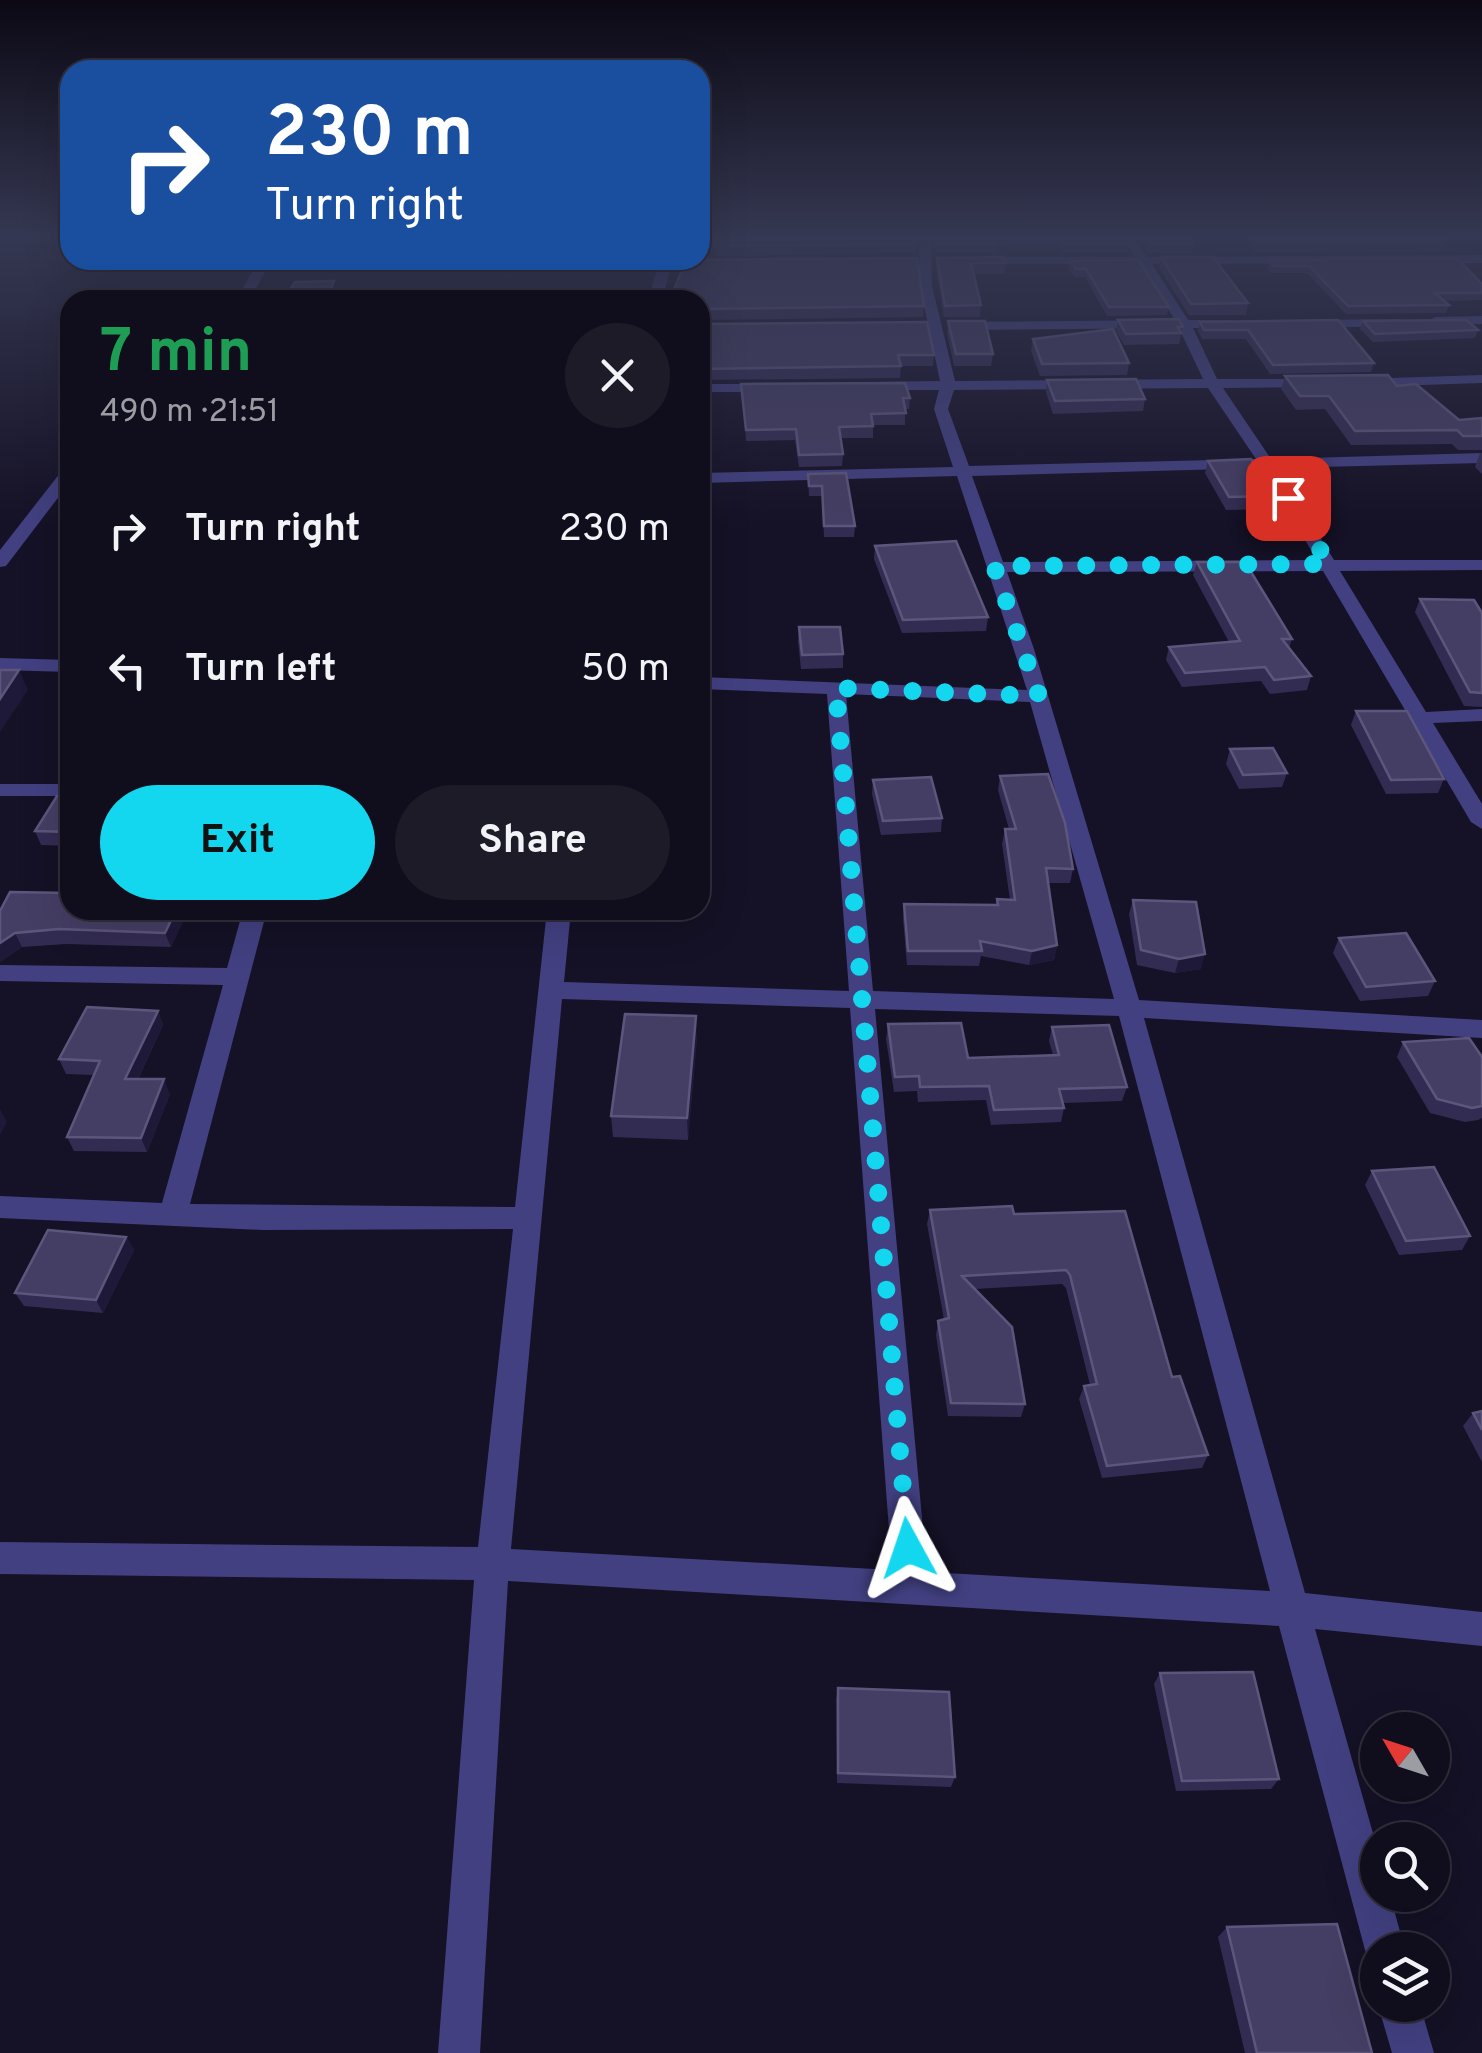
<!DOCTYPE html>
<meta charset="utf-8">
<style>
body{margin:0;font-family:Overpass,sans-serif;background:#1e1b29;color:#f1f3f6;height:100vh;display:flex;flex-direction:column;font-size:38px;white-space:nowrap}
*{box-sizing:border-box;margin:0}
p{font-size:32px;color:#9c9ca3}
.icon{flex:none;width:55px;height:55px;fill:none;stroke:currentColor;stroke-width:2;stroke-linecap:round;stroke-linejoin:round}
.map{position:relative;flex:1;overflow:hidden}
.details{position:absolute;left:60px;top:290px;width:650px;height:630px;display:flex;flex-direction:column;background:#100d1c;border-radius:30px;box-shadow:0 10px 40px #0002,0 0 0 2px #302d3b}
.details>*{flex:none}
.hud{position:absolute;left:60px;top:60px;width:650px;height:210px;border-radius:30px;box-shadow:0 10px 40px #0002,0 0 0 2px #302d3b;background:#1a4fa0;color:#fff;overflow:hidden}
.needle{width:65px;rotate:309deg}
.controls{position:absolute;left:1360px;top:1712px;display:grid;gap:20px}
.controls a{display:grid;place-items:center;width:90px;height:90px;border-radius:50%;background:#100d1c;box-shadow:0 10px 40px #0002,0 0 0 2px #302d3b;font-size:50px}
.pin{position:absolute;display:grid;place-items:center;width:85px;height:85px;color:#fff;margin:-42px;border-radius:20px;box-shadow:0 5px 15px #0006}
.me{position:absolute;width:110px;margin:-55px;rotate:355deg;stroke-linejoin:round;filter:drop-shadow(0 0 8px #0008)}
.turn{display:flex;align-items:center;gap:35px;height:210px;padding:0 40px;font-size:45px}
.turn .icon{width:130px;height:130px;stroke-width:2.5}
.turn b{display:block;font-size:70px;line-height:85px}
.round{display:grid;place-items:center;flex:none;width:105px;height:105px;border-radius:52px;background:#1e1b29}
.summary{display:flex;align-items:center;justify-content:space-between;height:170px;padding:0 40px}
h1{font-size:60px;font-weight:700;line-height:75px;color:#1e9e55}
.cta{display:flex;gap:20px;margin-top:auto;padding:20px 40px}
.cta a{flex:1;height:115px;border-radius:60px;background:#13d7ee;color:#111;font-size:40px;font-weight:700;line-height:115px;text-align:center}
.cta a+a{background:#1e1b29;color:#f1f3f6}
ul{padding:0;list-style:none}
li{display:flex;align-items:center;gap:30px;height:140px;padding:0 40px}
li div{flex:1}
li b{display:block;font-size:38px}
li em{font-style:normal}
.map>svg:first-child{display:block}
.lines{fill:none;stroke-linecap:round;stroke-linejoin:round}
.minor{fill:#424081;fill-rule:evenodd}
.wall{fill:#332c52}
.shaded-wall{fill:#1f1939}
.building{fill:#453e64;stroke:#5d567c;stroke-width:2.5}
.route{stroke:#13d7ee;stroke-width:18;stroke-dasharray:0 32.4}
</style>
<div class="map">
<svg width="1482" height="2053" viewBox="0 0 1482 2053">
<rect width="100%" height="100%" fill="#151126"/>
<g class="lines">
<g class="minor">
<path d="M919 238H931L932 286 955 381 1203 379 1179 328 955 330 948 326 955 322 1175 320 1139 264H966L970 257H1135L1123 238H1135L1147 257 1482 255V263L1152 264 1188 320H1230L1237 324 1230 328H1193L1217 379H1317L1324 383 1317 387 1223 388 1271 459 1482 453V463L1278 468 1334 560H1482V570L1340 571 1426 712 1482 709V721L1433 723 1482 804V829L1471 822 1323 571 1007 572 1034 649 1139 1000 1482 1020V1038L1144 1018 1305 1593 1482 1612V1646L1315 1629 1378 1851V1895H1390L1405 1950H1378V1967L1371 1964 1365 1950 1279 1626 508 1581 480 2053H438L474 1580 0 1574V1542L478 1547 513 1229 263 1230 0 1218V1196L162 1203 223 985 0 981V965L227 968 243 910H267L190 1204 515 1207 547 910H571L564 982 849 991 827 694 700 689V677L1027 690 957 476 700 483V473L953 467 934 409 939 390H872L865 386 872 382 940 381 920 286ZM1208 388 1256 459 969 466 948 409 954 390ZM1262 468 1317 560 1003 562 972 476ZM846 694 1030 702 1114 999 873 991ZM562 999 850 1008 892 1570 511 1549ZM875 1009 1119 1016 1270 1591 927 1572Z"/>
<polygon points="715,258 719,265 671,266 662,300 648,300 660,260"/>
<polygon points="259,260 271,260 250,300 236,300"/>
<polygon points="1482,316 1482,324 1435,325 1428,321 1435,317"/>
<polygon points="1400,319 1402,322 1395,326 1310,328 1303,324 1310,320"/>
<polygon points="1482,375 1482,383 1362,387 1355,383 1362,379"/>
<polygon points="700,384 772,384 779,388 772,392 700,392"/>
<polygon points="70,466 70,482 6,566 0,567 0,550 64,468"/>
<polygon points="0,658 70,660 70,672 0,670"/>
<rect x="0" y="784" width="70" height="12"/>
<polygon points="1378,2005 1420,2005 1434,2053 1392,2053"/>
</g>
</g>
<g class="wall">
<polygon points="714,238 918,238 915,253 715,256"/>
<polygon points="934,238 1127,238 1130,244 1128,253 1061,253 1058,245 997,246 996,253 936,253"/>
<polygon points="1138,238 1190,238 1194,243 1192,253 1149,253"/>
<polygon points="1245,238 1482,238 1482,239 1441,239 1444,242 1441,252 1256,253"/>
<polygon points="1161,257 1248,303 1246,315 1189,315 1159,268"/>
<polygon points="937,258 1006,263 1004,274 973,274 981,305 980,317 944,317 936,269"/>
<polygon points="1269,260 1482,284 1482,300 1444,301 1449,305 1446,313 1346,314 1307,273 1271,273 1267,267"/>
<polygon points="1070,261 1169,307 1167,315 1107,316 1085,277 1075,277 1068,269"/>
<polygon points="700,300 924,306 923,317 700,320"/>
<polygon points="1118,320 1183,327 1179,344 1124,345 1116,331"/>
<polygon points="1338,320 1374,363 1371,372 1270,374 1246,339 1202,339 1198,331 1200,322"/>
<polygon points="948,321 993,354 991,366 954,366 947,333"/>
<polygon points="1363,321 1478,330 1475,338 1373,342 1360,329"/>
<polygon points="700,324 934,355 933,366 901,366 900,378 700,380"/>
<polygon points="1033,339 1129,363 1127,375 1040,376 1031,351"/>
<polygon points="1285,376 1397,386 1459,420 1482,418 1482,450 1458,450 1452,444 1351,445 1325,409 1296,410 1281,389"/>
<polygon points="1047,380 1145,399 1143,411 1053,414 1046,392"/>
<polygon points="741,384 910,398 909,409 905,409 905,425 873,425 873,438 840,438 843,454 842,466 799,467 795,440 746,441"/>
<polygon points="1480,453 1482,453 1482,474 1475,467"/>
<polygon points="1208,461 1273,496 1270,509 1226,510 1205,473"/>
<polygon points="846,473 855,526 854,537 824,537 822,496 809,496 808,474"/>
<polygon points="875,546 988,617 986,631 902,633 874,559"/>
<polygon points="1197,562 1292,639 1289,648 1311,676 1307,690 1270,694 1261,681 1182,687 1166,660 1169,647 1229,642 1193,575"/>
<polygon points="1420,599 1482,613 1482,707 1464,706 1415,612"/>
<polygon points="799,627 843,654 843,668 801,669 798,641"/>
<polygon points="1356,711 1444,779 1438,793 1386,794 1351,725"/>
<polygon points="1230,749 1287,773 1282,787 1239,789 1226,764"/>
<polygon points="1000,776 1073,869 1070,883 1048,883 1057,945 1054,960 1029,965 981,956 979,966 907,965 903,919 904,904 996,905 997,899 1010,900 1002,844 1005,829 1009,829 998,790"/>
<polygon points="873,780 942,818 941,832 881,835 872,794"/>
<polygon points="70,796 70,846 41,845 35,831"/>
<polygon points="1133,900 1201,969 1175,973 1137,965 1129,914"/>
<polygon points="188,910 171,947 66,944 22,947 0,962 0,911"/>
<polygon points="1339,938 1435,981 1428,996 1360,1001 1333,953"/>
<polygon points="158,1011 163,1025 138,1079 170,1094 147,1152 74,1151 67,1137 94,1075 66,1074 59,1059"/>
<polygon points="888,1024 968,1058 1053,1055 1049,1041 1052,1027 1127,1087 1122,1101 1063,1103 1064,1108 1061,1122 991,1125 986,1100 918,1102 917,1091 894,1092 886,1039"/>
<polygon points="697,1037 688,1140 613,1137 611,1116"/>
<polygon points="1403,1042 1482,1057 1482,1118 1478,1120 1465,1122 1430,1113 1397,1057"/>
<polygon points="1372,1171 1470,1236 1462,1250 1399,1255 1365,1185"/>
<polygon points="930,1210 1014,1214 1172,1377 1208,1455 1202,1468 1102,1478 1079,1399 1084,1386 1090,1385 1066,1288 1062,1284 975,1289 1025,1404 1021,1417 948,1416 936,1335 938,1321 944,1320 927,1224"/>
<polygon points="126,1237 134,1250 103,1313 24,1306 15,1293"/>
<polygon points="1482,1411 1482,1462 1463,1426 1473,1413"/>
<polygon points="1160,1673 1279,1779 1271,1789 1176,1791 1154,1684"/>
<polygon points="838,1688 955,1777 951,1787 837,1783 836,1699"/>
<polygon points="1227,1927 1372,2053 1245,2053 1218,1937"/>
</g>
<g class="shaded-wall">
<polygon points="334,281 336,295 334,300 327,300"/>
<polygon points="19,670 28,690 0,732 0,699"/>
<polygon points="176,910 188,910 171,947 165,933"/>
<polygon points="15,933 22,947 0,962 0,943"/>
<polygon points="1057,945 1054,960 1029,965 1032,951"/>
<polygon points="1205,954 1201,969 1175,973 1179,959"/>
<polygon points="158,1011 163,1025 131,1093 125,1079"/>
<polygon points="696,1016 697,1037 688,1140 687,1118"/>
<polygon points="164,1079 170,1094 147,1152 141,1138"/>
<polygon points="0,1109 7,1122 0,1135"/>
<polygon points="126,1237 134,1250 103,1313 96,1300"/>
</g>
<g class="building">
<polygon points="714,238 917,238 916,244 715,246"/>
<polygon points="936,238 995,238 997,244 936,244"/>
<polygon points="1060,238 1127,238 1130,244 1063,244"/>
<polygon points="1147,238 1190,238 1194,243 1151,244"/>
<polygon points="1255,238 1440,238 1444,242 1258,243"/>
<polygon points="1003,257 1006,263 971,263 981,305 945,306 937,258"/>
<polygon points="1161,257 1213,257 1248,303 1191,304"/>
<polygon points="917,258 924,306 700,309 700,300 670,300 686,260"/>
<polygon points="1458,259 1482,284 1482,293 1435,293 1449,305 1348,306 1309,266 1273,266 1269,260"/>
<polygon points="1138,260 1169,307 1109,307 1086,269 1076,269 1070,261"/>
<polygon points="334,281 327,300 284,300 295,282"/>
<polygon points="1179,319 1183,327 1178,327 1181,333 1126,334 1118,320"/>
<polygon points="1338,320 1374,363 1273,365 1248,330 1204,330 1200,322"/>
<polygon points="1466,320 1478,330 1375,334 1363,321"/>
<polygon points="948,321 985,321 993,354 956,354"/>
<polygon points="927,322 934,355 898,355 901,366 700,369 700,324"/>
<polygon points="1113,329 1129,363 1042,364 1033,339"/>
<polygon points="1388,375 1397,386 1416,384 1459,420 1482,418 1482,436 1463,436 1457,430 1355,431 1329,396 1300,396 1285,376"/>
<polygon points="1136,379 1145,399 1055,401 1047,380"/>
<polygon points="905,383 910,398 903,398 906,413 871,414 873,426 839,427 843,454 799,455 796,429 746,430 741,384"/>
<polygon points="1251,459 1273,496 1229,497 1208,461"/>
<polygon points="846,473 855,526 824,526 822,486 809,486 808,474"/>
<polygon points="956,541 988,617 903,620 875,546"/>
<polygon points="1197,562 1245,562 1292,639 1282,639 1311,676 1274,680 1265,667 1185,673 1169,647 1240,641"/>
<polygon points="1420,599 1474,600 1482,613 1482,693 1470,692"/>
<polygon points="799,627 840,627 843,654 802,655"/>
<polygon points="0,670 19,670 0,699"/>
<polygon points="1356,711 1407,711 1444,779 1391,780"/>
<polygon points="1273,748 1287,773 1243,775 1230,749"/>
<polygon points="1048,774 1065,823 1073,869 1046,868 1057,945 1032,951 980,941 982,951 908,951 904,904 998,905 997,899 1015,900 1005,829 1016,829 1000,776"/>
<polygon points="931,777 942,818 883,821 873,780"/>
<polygon points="57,796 70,796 70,832 35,831"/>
<polygon points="10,892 70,893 70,910 176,910 165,933 59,929 15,933 0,943 0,911"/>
<polygon points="1133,900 1196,902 1205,954 1179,959 1141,950"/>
<polygon points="1406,933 1435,981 1366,987 1339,938"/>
<polygon points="87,1007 158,1011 125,1079 164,1079 141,1138 67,1137 100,1061 59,1059"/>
<polygon points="625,1014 696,1016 687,1118 611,1116"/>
<polygon points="961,1023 968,1058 1059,1055 1052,1027 1109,1025 1127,1087 1059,1089 1064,1108 994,1110 989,1086 920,1087 919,1076 895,1077 888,1024"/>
<polygon points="1469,1038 1482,1057 1482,1106 1472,1108 1437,1099 1403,1042"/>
<polygon points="1434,1167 1470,1236 1406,1241 1372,1171"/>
<polygon points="1012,1206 1014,1214 1125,1211 1172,1377 1180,1376 1208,1455 1107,1466 1084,1386 1097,1384 1070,1275 1066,1270 962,1276 1012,1327 1025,1404 951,1403 938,1321 949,1318 930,1210"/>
<polygon points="48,1230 126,1237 96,1300 15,1293"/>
<polygon points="1482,1411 1482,1430 1473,1413"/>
<polygon points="1253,1672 1279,1779 1182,1781 1160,1673"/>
<polygon points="838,1688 949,1692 955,1777 838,1773"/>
<polygon points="1337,1924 1372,2053 1257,2053 1227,1927"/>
</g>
<linearGradient id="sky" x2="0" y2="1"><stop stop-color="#0c0915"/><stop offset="0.45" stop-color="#353852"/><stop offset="1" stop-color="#353852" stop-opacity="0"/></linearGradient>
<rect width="1482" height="526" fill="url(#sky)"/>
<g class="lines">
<polyline class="route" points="908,1548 836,688 1039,696 994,566 1329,564 1288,498"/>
</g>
</svg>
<div class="controls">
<a><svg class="needle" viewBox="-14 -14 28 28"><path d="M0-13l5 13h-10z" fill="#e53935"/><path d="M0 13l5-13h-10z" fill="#9c9ca3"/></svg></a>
<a><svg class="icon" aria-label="search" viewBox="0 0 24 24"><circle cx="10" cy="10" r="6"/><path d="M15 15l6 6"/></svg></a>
<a><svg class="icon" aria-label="layers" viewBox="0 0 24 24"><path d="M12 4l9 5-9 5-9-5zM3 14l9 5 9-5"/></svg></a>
</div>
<div class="pin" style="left:1288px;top:498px;background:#d93025"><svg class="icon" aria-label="arrive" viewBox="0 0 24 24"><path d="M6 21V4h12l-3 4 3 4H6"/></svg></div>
<svg class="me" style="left:908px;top:1548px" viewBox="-20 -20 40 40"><path d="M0-17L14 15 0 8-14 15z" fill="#13d7ee" stroke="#fff" stroke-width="4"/></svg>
<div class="hud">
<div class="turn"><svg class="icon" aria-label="right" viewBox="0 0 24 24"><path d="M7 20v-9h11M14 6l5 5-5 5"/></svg><div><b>230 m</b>Turn right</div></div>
</div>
<section class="details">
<div class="summary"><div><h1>7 min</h1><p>490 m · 21:51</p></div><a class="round"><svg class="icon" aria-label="close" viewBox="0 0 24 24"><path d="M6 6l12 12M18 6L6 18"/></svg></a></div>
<ul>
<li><svg class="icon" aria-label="right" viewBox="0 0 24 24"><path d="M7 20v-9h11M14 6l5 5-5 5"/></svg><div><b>Turn right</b></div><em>230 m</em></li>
<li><svg class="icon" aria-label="left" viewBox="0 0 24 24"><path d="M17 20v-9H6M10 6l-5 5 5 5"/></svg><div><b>Turn left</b></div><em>50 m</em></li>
</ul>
<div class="cta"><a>Exit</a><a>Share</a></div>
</section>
</div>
